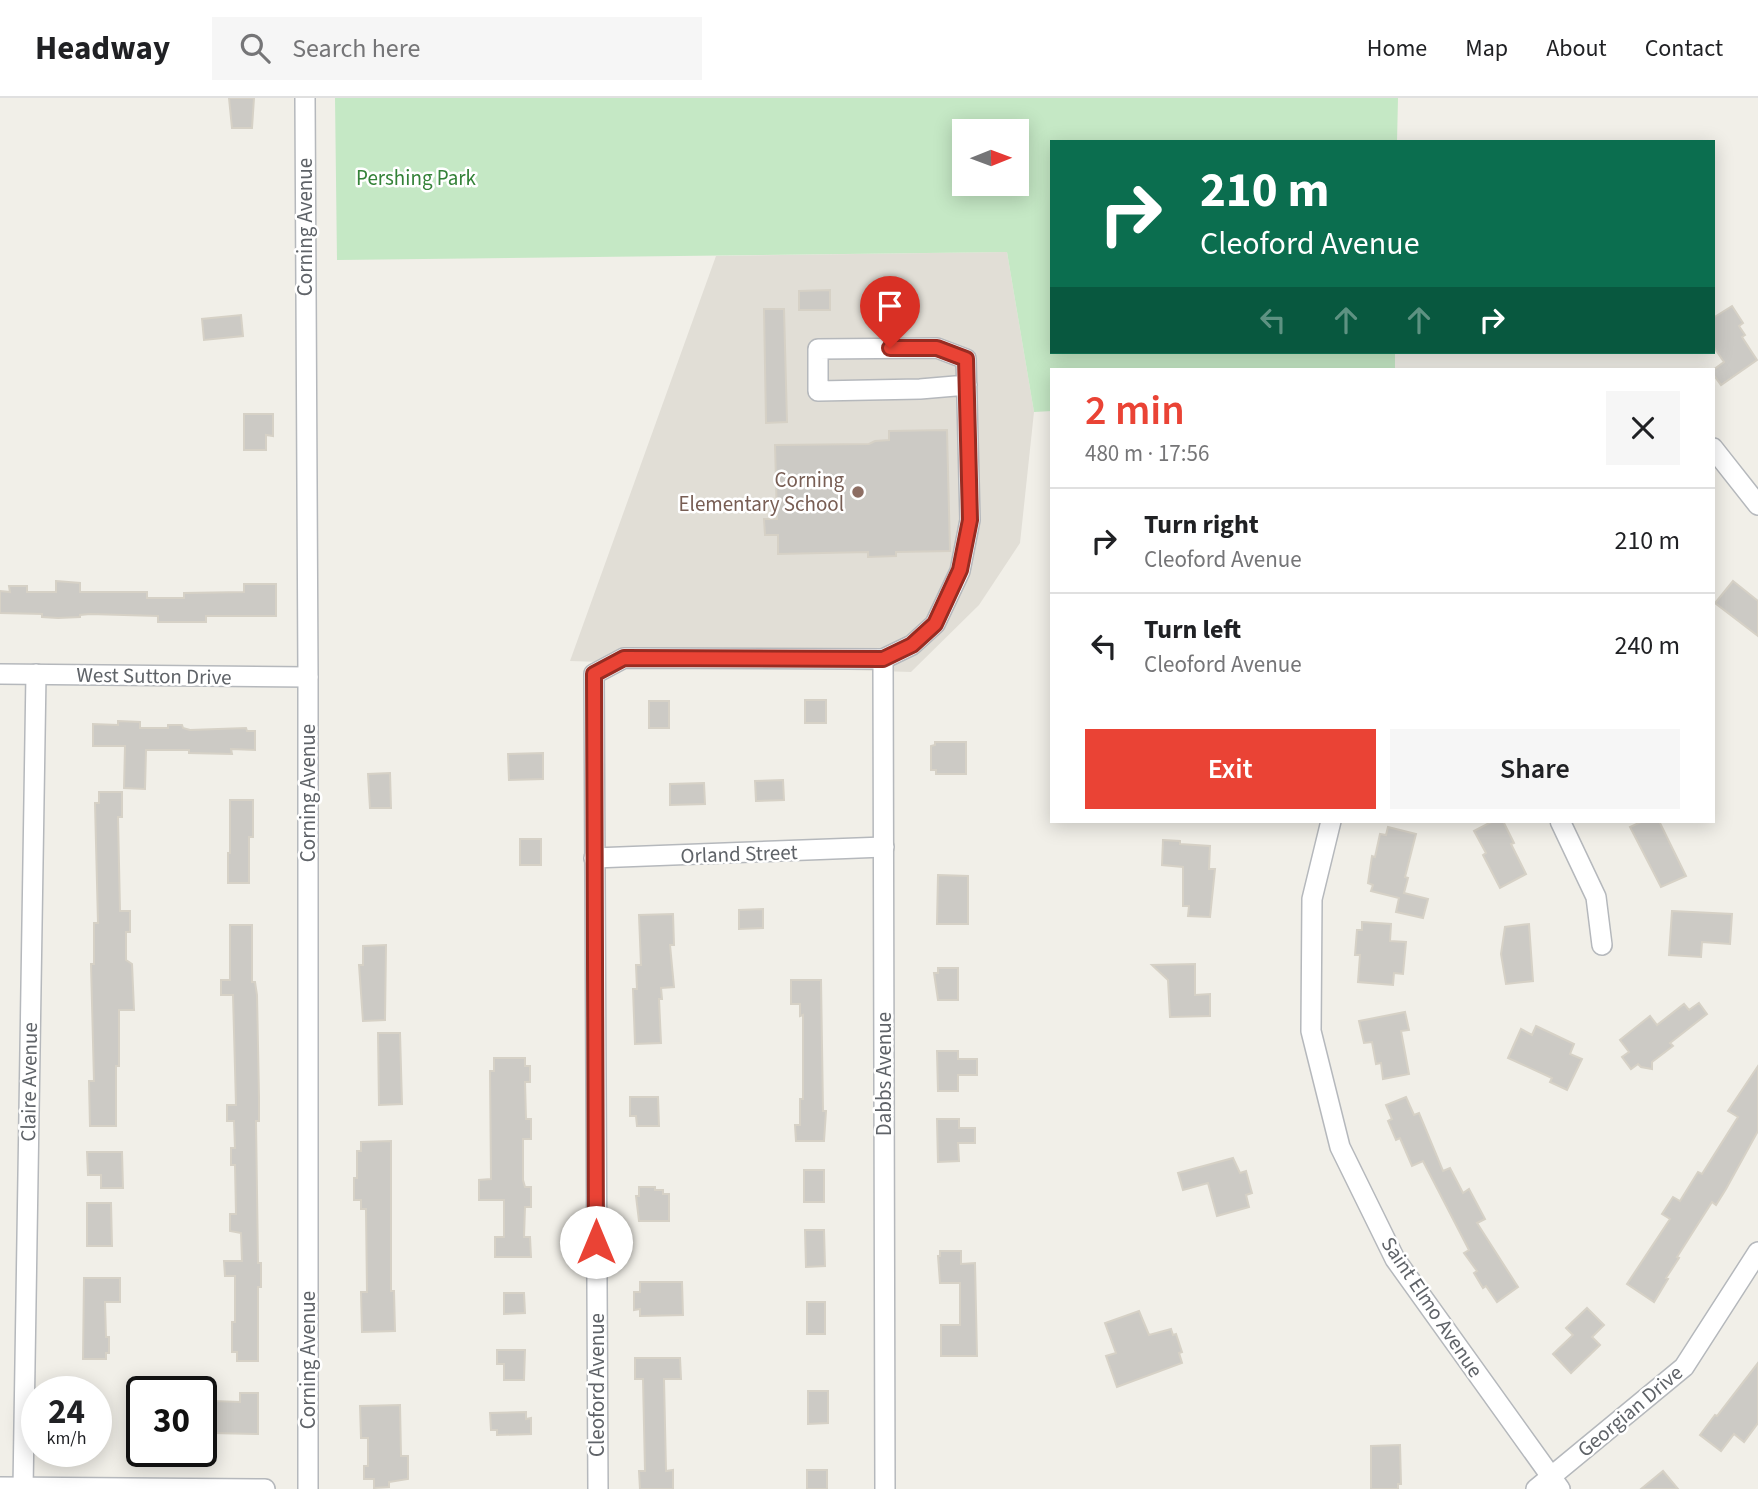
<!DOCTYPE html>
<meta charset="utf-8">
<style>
body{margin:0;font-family:"Source Sans 3",sans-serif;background:#f6f6f6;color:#202124;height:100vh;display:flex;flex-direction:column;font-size:26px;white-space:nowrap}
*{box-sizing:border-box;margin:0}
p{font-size:23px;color:#757577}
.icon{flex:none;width:38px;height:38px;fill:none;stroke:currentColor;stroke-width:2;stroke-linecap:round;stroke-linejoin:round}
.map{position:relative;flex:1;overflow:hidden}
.side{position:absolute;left:1050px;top:270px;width:665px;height:455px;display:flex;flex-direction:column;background:#fff;border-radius:0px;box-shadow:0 4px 18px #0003}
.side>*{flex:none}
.hud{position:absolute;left:1050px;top:42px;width:665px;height:214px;border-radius:0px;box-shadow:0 4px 18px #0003;background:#0b6e4f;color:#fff;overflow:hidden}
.needle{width:46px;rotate:89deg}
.controls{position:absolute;left:952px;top:21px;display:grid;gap:14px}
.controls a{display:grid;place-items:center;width:77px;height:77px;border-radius:0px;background:#fff;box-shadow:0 4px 18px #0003;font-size:35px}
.speed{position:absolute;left:21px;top:1278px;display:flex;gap:14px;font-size:35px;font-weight:700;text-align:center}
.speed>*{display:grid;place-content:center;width:91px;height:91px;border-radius:50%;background:#fff;box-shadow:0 4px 18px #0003;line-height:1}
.speed small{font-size:18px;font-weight:400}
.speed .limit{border:4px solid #111;border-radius:10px;background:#fff;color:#111}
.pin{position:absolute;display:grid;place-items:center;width:60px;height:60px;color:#fff;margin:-72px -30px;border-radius:50% 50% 50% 0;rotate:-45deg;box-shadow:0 0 7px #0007}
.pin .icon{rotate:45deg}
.me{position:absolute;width:77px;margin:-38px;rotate:0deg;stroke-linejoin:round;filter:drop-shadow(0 0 5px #0008)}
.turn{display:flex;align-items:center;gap:24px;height:147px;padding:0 35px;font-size:32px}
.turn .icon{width:91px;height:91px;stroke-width:2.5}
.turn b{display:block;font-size:49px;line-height:60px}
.lanes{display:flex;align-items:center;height:66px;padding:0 35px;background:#0003;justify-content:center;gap:35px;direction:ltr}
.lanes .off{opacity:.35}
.round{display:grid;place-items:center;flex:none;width:74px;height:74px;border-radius:0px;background:#f6f6f6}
.overview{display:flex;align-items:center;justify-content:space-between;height:119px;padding:0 35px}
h1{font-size:42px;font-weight:600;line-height:52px;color:#ea4335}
.action{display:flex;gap:14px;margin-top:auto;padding:14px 35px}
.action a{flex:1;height:80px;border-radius:0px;background:#ea4335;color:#fff;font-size:28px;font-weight:600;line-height:80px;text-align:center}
.action a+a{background:#f6f6f6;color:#202124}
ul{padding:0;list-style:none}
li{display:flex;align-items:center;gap:21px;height:105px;padding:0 35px;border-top:2px solid #e0e0e0}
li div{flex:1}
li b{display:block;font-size:26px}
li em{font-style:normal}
header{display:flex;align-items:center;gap:42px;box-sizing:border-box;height:98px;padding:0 35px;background:#fff;border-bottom:2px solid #e0e0e0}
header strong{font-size:33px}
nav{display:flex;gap:38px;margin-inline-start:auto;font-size:24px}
.search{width:490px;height:63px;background:#f6f6f6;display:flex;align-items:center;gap:18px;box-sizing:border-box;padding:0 24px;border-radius:0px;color:#757577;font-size:26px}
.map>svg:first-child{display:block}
.education{fill:#e1ded6}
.green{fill:#c5e8c5;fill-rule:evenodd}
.building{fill:#cccac5;stroke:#d6d1c6;stroke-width:2}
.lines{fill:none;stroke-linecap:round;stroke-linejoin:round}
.minor-casing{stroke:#b5b8bc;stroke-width:22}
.minor{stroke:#fff;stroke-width:19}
.route-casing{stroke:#982c22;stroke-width:18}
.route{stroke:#ea4335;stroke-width:12}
.education-dot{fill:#8d6e63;stroke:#fff;stroke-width:2.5}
.labels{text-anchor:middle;stroke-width:5;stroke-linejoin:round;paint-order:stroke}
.park-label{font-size:21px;fill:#348238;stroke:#fff}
.street-label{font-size:21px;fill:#5f6368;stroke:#fff}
.education-label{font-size:21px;fill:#785e54;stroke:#fff;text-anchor:end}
</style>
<header>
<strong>Headway</strong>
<div class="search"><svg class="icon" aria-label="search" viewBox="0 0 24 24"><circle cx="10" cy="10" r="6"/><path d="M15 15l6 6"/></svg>Search here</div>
<nav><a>Home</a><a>Map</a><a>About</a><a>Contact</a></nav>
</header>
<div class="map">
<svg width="1758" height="1391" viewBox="0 0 1758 1391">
<rect width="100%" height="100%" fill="#f1efe8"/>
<polygon class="education" points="1007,154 1034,314 1020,445 979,507 911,574 570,563 716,158"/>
<path class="green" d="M335 0H1398L1397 44H1052V254H1395V271H1052V313L1034 314 1007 154 337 162ZM964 33H1017V86H964Z"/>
<g class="building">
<polygon points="229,0 254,0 252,30 232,30"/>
<polygon points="830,192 830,212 799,212 799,193"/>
<polygon points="1732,208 1743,225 1739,228 1745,237 1742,239 1757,262 1721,287 1713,276 1713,272 1724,264 1713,248 1713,220"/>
<polygon points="764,211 784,211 787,324 766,325"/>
<polygon points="241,217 243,238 204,242 202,221"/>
<polygon points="244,316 273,316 273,338 266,337 266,352 244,352"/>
<polygon points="947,332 950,453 896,454 896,458 868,459 868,454 778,456 778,437 765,437 764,421 777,421 775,347 869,346 875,343 889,342 889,333"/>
<polygon points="56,483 80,485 80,494 147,494 147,500 184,500 184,495 244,494 244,486 276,486 276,518 206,518 206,524 158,524 158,518 90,516 80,517 80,519 58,520 42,519 42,516 0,515 0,493 10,494 9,488 27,488 27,494 56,494"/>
<polygon points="1733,483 1758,503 1758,538 1715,505"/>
<rect x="805" y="602" width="21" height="23"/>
<rect x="649" y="603" width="20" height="27"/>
<polygon points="118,623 140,624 140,630 168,630 168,627 182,627 183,630 190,632 246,630 247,633 255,633 255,652 231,651 232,656 189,655 189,652 146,652 145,691 124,690 125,648 93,648 93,626 118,627"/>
<polygon points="935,644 966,644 966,676 936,676 936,672 931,672 931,648 935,647"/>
<polygon points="543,655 543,681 509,682 508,656"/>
<polygon points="390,675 391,710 370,710 368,676"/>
<polygon points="783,682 784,702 756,703 755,683"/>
<polygon points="704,685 705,706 670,707 670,686"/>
<polygon points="99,694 122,694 122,719 118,719 120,813 130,813 130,834 126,834 126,862 132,866 134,912 119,912 119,968 116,968 116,1028 90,1028 89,983 94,983 91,866 94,866 94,825 98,825 95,705 99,705"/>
<polygon points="230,702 253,702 253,739 249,739 249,785 228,785 228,755 230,755"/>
<polygon points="1493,723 1503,723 1514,745 1511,746 1526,776 1500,790 1483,757 1486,755 1474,733"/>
<polygon points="1643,723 1659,723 1686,778 1661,789 1630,729"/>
<polygon points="1388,729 1416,736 1405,779 1408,780 1404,795 1428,801 1423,820 1396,814 1399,800 1371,793 1373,787 1368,785 1372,758 1375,759 1380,736 1386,737"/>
<rect x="520" y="741" width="21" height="26"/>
<polygon points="1163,742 1180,743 1180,746 1210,748 1209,771 1215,771 1210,819 1188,818 1189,808 1183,808 1183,769 1162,767"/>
<polygon points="938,777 968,778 968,826 937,826"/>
<polygon points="763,811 763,830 739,831 739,812"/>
<polygon points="1672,813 1732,816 1730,846 1702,844 1701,859 1669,857"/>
<polygon points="673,816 674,847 670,847 674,889 661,890 662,901 659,901 661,945 635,946 633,891 637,891 636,867 641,867 639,817"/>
<polygon points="1362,824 1391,826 1390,843 1406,844 1403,876 1394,875 1393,887 1358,884 1360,857 1355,857 1357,832 1362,832"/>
<polygon points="1529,826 1533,883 1506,886 1501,856 1505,829"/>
<polygon points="230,827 252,827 252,884 255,884 257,897 259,999 259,1023 256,1023 258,1165 261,1165 261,1189 258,1189 258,1263 237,1263 237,1254 232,1254 232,1224 235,1224 235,1178 225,1178 224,1163 242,1163 241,1135 230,1133 230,1116 236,1116 235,1067 231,1067 231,1050 235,1050 234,1023 227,1023 227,1007 236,1007 233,897 221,897 221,882 230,882"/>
<polygon points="386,847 385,922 363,923 359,867 363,867 363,848"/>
<polygon points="1195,866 1195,897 1210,896 1210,918 1170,919 1168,882 1152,867"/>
<polygon points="938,870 958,870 958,902 938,902 934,875 938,875"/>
<polygon points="791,882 821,882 823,1013 826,1013 824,1043 796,1043 795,1027 800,1027 800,1001 803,1001 803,917 800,918 800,906 791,906"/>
<polygon points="1699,905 1707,916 1670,945 1673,948 1652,964 1652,971 1641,969 1638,966 1631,971 1622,959 1629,954 1620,942 1650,918 1657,927 1684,906 1689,912"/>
<polygon points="1405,914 1409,932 1401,933 1409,976 1383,981 1381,965 1376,966 1372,944 1364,945 1359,923"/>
<polygon points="1536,928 1574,946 1570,956 1582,961 1567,992 1550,984 1552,980 1508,960 1521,931 1532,937"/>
<polygon points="378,935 400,935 402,1006 379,1007"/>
<polygon points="937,953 958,953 958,961 977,961 977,977 958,977 958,993 938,993"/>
<polygon points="494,960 525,960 525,968 530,968 530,984 525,984 526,1021 531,1021 531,1041 523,1041 523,1082 525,1089 531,1089 531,1109 525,1109 524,1139 530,1139 531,1159 495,1159 495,1139 504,1139 504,1102 479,1102 479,1082 491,1081 490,973 494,973"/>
<polygon points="1758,968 1758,1033 1726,1091 1716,1107 1712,1104 1677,1159 1679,1160 1666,1180 1668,1181 1654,1204 1627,1186 1670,1121 1662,1116 1673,1099 1680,1103 1698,1074 1702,1076 1738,1019 1728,1013"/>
<polygon points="630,999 658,999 659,1028 637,1028 636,1018 630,1018"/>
<polygon points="1406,999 1414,1017 1419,1015 1443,1073 1450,1070 1463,1095 1469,1091 1485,1121 1477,1125 1518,1189 1497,1204 1486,1188 1483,1190 1474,1175 1477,1173 1464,1155 1469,1152 1423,1063 1412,1068 1400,1040 1396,1042 1388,1023 1392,1021 1386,1007"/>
<polygon points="937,1021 959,1021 959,1030 975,1030 975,1045 958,1045 959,1063 938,1064"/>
<polygon points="391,1043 391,1193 394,1193 395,1233 362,1234 361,1194 367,1194 366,1111 361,1111 361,1102 354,1102 354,1080 357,1080 357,1053 361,1053 361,1044"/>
<polygon points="87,1054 122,1054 123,1090 101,1090 101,1077 88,1077"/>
<polygon points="1233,1060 1240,1075 1246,1073 1252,1095 1246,1097 1249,1109 1217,1118 1208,1085 1183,1092 1178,1075"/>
<rect x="804" y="1072" width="20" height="32"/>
<polygon points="639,1089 655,1089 655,1092 663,1092 663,1096 669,1096 669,1123 639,1123 636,1098 639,1098"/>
<polygon points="87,1105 111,1105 112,1148 87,1148"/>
<polygon points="805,1132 824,1132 825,1168 806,1169"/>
<polygon points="940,1153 961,1153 961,1166 975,1165 977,1258 941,1258 941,1227 960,1227 960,1185 940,1185 938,1158 940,1158"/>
<polygon points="84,1180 120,1180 120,1204 105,1204 106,1239 109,1239 109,1255 106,1255 106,1261 83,1261"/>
<polygon points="640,1184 682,1184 683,1217 640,1218 640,1211 634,1212 634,1194 640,1194"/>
<polygon points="504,1195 524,1195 525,1215 504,1216"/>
<rect x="807" y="1204" width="18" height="32"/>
<polygon points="1587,1210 1604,1227 1592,1239 1600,1247 1571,1275 1553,1256 1573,1237 1566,1230"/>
<polygon points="1139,1213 1149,1237 1171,1231 1173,1237 1176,1236 1182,1254 1179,1255 1182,1265 1117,1289 1106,1258 1116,1255 1105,1225"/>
<polygon points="497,1252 525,1252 524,1282 504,1282 504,1266 497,1266"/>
<polygon points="635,1260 680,1260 681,1281 664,1281 666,1373 673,1372 673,1391 640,1391 639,1373 645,1373 643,1281 635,1281"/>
<polygon points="1758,1265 1758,1325 1744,1344 1734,1336 1721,1353 1700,1337 1715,1317 1717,1318"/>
<polygon points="808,1293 828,1293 828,1325 808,1326"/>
<polygon points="240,1295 258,1295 258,1336 212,1335 213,1303 240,1304"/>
<polygon points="400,1307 401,1358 408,1358 408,1381 389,1384 389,1389 374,1390 374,1381 364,1381 364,1368 368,1368 368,1340 361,1340 360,1308"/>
<polygon points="526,1314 526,1321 531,1320 531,1336 497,1337 497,1332 491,1332 490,1315"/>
<polygon points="1400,1347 1401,1386 1398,1386 1398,1391 1371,1391 1371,1348"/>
<rect x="807" y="1372" width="20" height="19"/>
<polygon points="1663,1373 1678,1391 1641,1391"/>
</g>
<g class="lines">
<g class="minor-casing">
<g id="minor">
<polyline points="305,0 308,579 308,1391"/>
<polyline points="1713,350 1758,407"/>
<polyline points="883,561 885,1391"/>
<polyline points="0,576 308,579"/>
<polyline points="1331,723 1312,801 1311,933 1340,1049 1395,1161 1560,1391"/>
<polyline points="1560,723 1596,799 1602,847"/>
<polyline points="594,760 884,749"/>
<polyline points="0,1389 265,1391"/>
<polyline points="23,1391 36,576"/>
<polyline points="598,1391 594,576 624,560 883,561 912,547 935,526 960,473 970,422 966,261 937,250 818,251 818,293 920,291 967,287"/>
<polyline points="1536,1391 1684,1269 1758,1154"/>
</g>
</g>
<use href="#minor" class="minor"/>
</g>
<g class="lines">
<g class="route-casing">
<polyline id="route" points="596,1144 594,576 624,560 883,561 912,547 935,526 960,472 970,422 966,261 937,250 890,250"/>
</g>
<use href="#route" class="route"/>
</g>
<circle class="education-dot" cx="858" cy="394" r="7"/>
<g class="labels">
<g class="park-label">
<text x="416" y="87">Pershing Park</text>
</g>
<g class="street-label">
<text transform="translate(305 129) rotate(-90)" y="7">Corning Avenue</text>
<text transform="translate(154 578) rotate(1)" y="7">West Sutton Drive</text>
<text transform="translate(308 695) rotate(-90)" y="7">Corning Avenue</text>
<text transform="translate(739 756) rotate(-2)" y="7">Orland Street</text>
<text transform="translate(884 976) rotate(-90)" y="7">Dabbs Avenue</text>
<text transform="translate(29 984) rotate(-89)" y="7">Claire Avenue</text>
<text transform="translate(1432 1209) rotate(56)" y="7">Saint Elmo Avenue</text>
<text transform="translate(308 1262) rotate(-90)" y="7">Corning Avenue</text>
<text transform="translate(597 1287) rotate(-90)" y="7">Cleoford Avenue</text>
<text transform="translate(1630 1313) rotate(-40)" y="7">Georgian Drive</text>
</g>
<g class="education-label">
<text x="844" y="389">Corning<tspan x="844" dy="24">Elementary School</tspan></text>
</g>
</g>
</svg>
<div class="controls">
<a><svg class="needle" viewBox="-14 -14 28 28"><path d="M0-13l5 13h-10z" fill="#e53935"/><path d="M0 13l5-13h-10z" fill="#757577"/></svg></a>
</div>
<div class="speed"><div>24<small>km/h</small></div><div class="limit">30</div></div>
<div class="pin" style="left:890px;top:250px;background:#d93025"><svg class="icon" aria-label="arrive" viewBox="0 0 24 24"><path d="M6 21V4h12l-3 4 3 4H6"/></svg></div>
<svg class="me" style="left:596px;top:1144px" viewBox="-20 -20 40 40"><circle r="19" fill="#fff"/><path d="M0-13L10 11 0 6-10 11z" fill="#ea4335"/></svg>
<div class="hud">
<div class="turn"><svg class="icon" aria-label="right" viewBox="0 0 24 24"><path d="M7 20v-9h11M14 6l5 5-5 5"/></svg><div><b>210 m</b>Cleoford Avenue</div></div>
<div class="lanes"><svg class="icon off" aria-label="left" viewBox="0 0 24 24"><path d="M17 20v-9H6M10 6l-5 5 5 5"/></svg><svg class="icon off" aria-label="ahead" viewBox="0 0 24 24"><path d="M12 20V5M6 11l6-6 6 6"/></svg><svg class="icon off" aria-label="ahead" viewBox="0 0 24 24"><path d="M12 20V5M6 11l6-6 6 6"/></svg><svg class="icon" aria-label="right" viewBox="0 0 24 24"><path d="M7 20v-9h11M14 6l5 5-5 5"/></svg></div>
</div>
<section class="side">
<div class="overview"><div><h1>2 min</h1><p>480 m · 17:56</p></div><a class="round"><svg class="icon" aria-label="close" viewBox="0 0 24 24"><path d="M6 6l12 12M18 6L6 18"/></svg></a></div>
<ul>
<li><svg class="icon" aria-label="right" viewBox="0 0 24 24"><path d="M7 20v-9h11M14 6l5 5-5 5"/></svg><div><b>Turn right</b><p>Cleoford Avenue</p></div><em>210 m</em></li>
<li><svg class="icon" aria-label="left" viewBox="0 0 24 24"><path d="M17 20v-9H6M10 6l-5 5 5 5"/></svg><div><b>Turn left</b><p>Cleoford Avenue</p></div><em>240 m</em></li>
</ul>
<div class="action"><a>Exit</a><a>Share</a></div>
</section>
</div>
